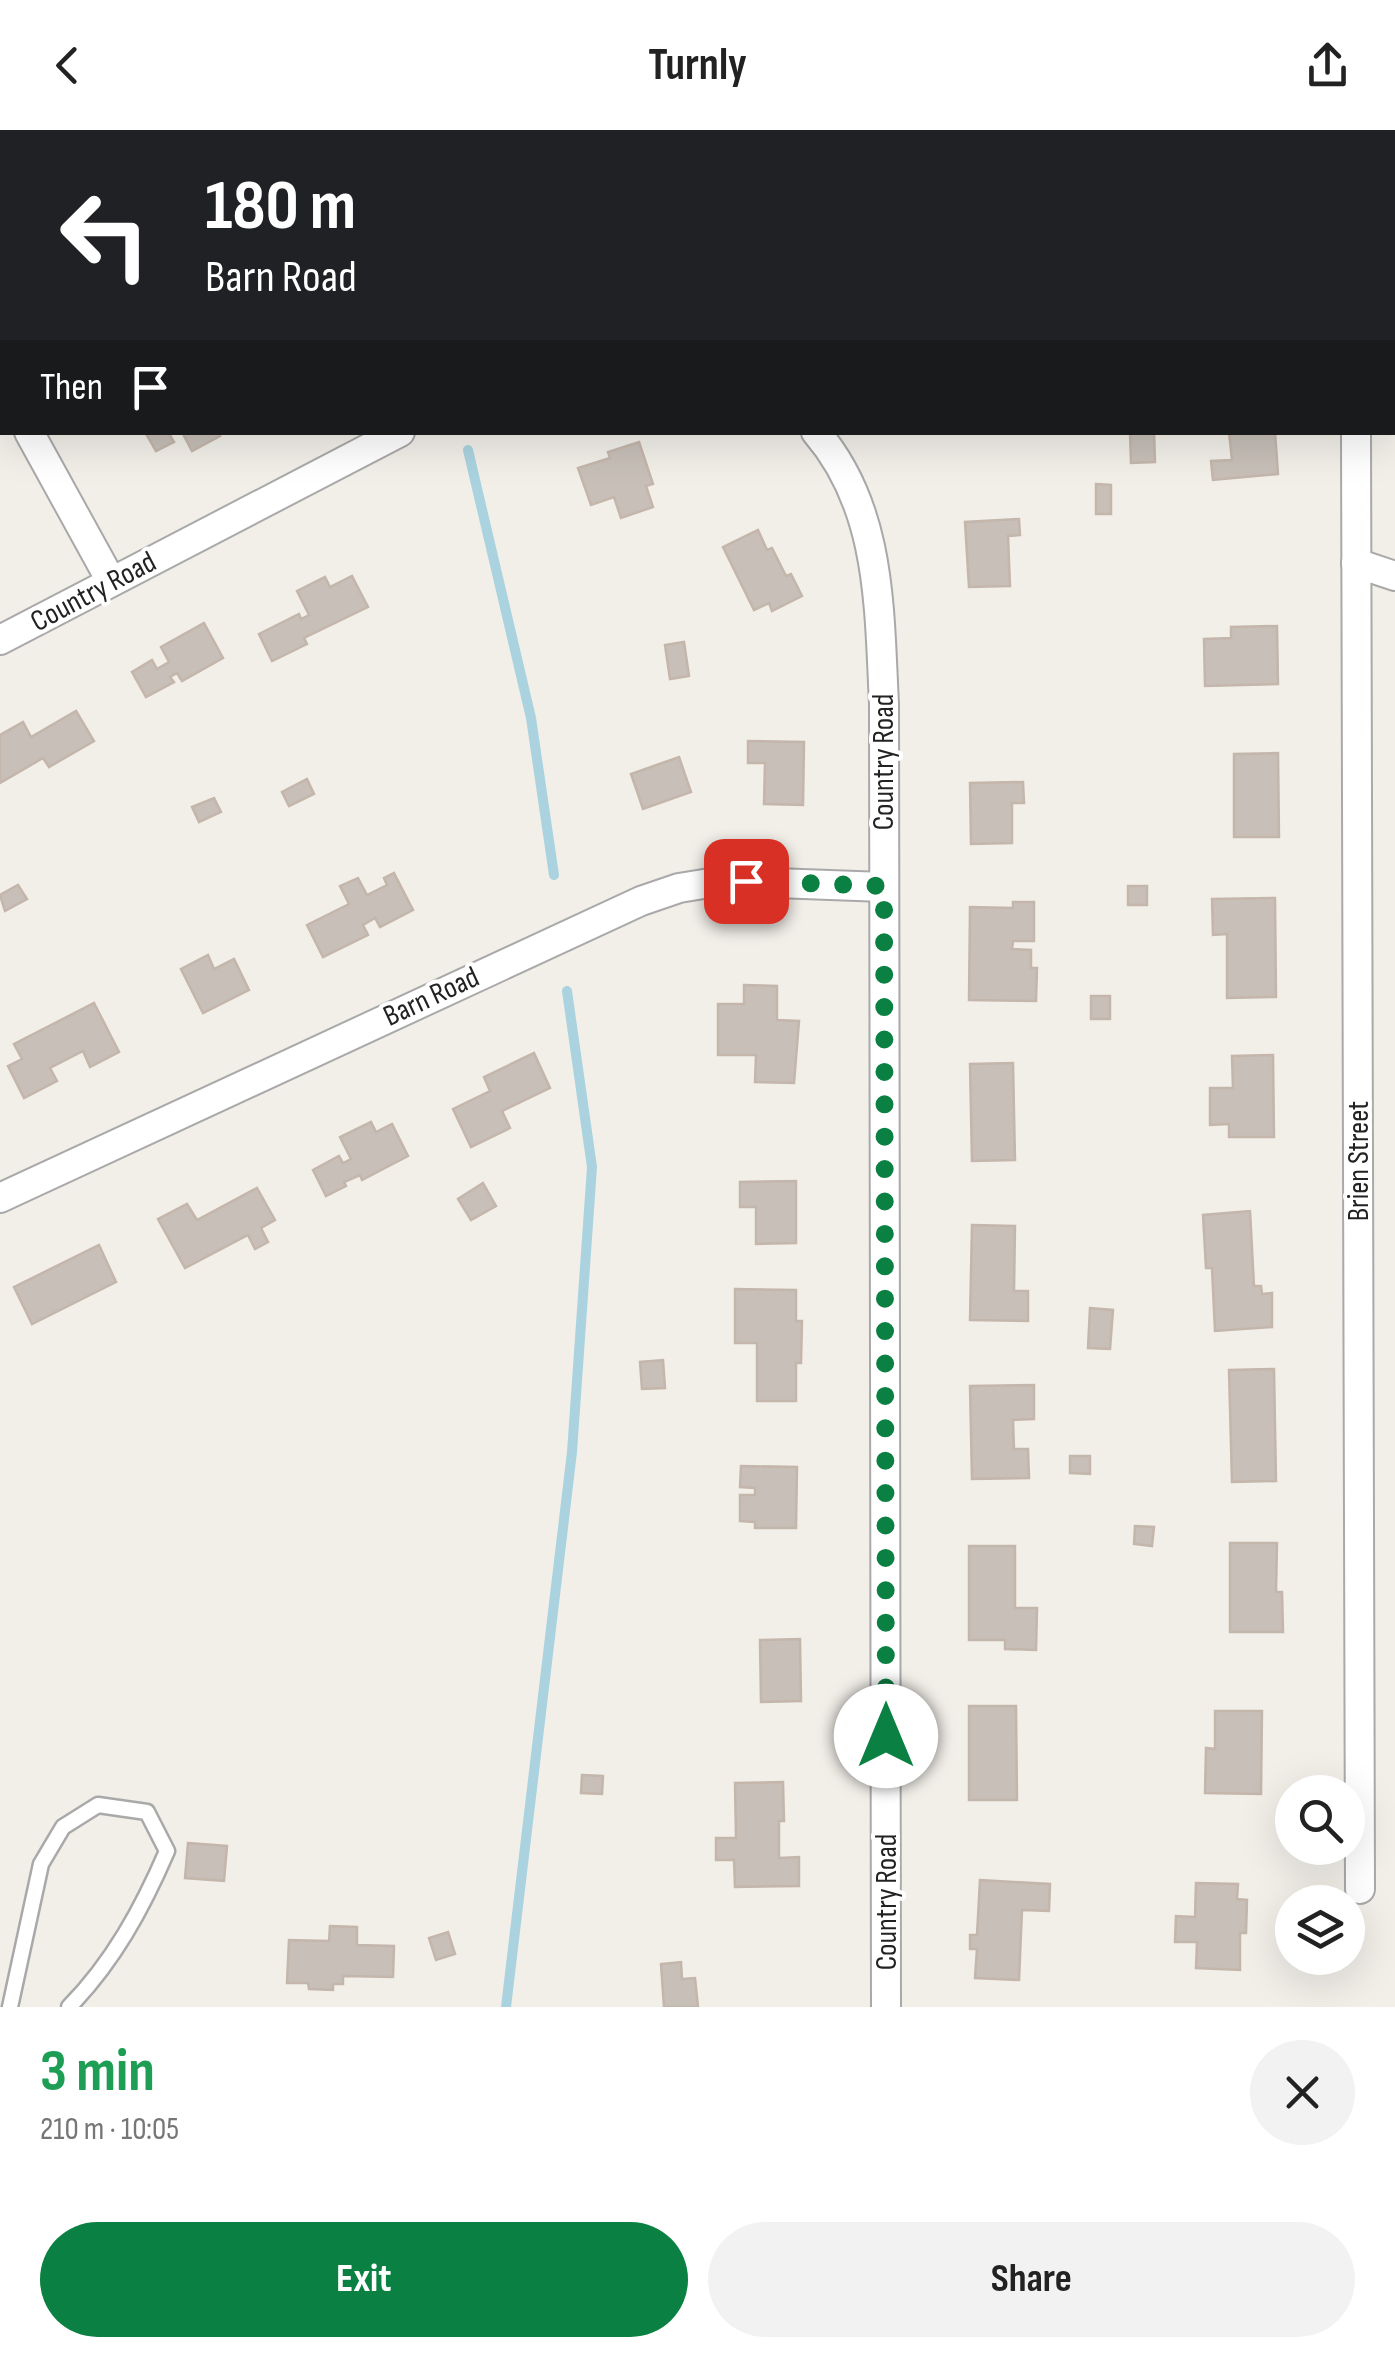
<!DOCTYPE html>
<meta charset="utf-8">
<style>
body{margin:0;font-family:"Sofia Sans Condensed",sans-serif;background:#f2f2f2;color:#222;height:100vh;display:flex;flex-direction:column;font-size:38px;white-space:nowrap}
*{box-sizing:border-box;margin:0}
p{font-size:32px;color:#767676}
.icon{flex:none;width:55px;height:55px;fill:none;stroke:currentColor;stroke-width:2;stroke-linecap:round;stroke-linejoin:round}
.map{position:relative;height:1877px;overflow:hidden}
.side{display:flex;flex-direction:column;background:#fff;flex:1}
.side>*{flex:none}
.banner{position:absolute;left:0px;top:0px;width:1395px;height:305px;box-shadow:0 10px 40px #0002;background:#202124;color:#fff;overflow:hidden}
.buttons{position:absolute;left:1275px;top:1645px;display:grid;gap:20px}
.buttons a{display:grid;place-items:center;width:90px;height:90px;border-radius:50%;background:#fff;box-shadow:0 10px 40px #0002;font-size:50px}
.pin{position:absolute;display:grid;place-items:center;width:85px;height:85px;color:#fff;margin:-42px;border-radius:20px;box-shadow:0 5px 15px #0006}
.me{position:absolute;width:110px;margin:-55px;rotate:0deg;stroke-linejoin:round;filter:drop-shadow(0 0 8px #0008)}
.turn{display:flex;align-items:center;gap:35px;height:210px;padding:0 40px;font-size:45px}
.turn .icon{width:130px;height:130px;stroke-width:2.5}
.turn b{display:block;font-size:70px;line-height:85px}
.then{display:flex;align-items:center;height:95px;padding:0 40px;background:#0003;gap:20px;font-size:38px}
.round{display:grid;place-items:center;flex:none;width:105px;height:105px;border-radius:52px;background:#f2f2f2}
.headline{display:flex;align-items:center;justify-content:space-between;height:170px;padding:0 40px}
h1{font-size:60px;font-weight:700;line-height:75px;color:#1e9e55}
.action{display:flex;gap:20px;margin-top:auto;padding:20px 40px}
.action a{flex:1;height:115px;border-radius:60px;background:#0b8043;color:#fff;font-size:40px;font-weight:700;line-height:115px;text-align:center}
.action a+a{background:#f2f2f2;color:#222}
header{display:flex;justify-content:space-between;align-items:center;height:130px;padding:0 40px;background:#fff;font-size:45px;font-weight:700}
.map>svg:first-child{display:block}
.lines{fill:none;stroke-linecap:round;stroke-linejoin:round}
.stream{stroke:#aad3df;stroke-width:10}
.building{fill:#c7bfb8;stroke:#c4b6ab;stroke-width:2.5}
.service-casing{stroke:#a9a9a9;stroke-width:19}
.minor-casing{stroke:#a9a9a9;stroke-width:32}
.service{stroke:#fff;stroke-width:14}
.minor{stroke:#fff;stroke-width:28}
.route{stroke:#0b8043;stroke-width:18;stroke-dasharray:0 32.4}
.labels{text-anchor:middle;stroke-width:8;stroke-linejoin:round;paint-order:stroke}
.street-label{font-size:30px;fill:#222;stroke:#fff}
</style>
<header><svg class="icon" aria-label="back" viewBox="0 0 24 24"><path d="M15 5l-7 7 7 7"/></svg>Turnly<svg class="icon" aria-label="share" viewBox="0 0 24 24"><path d="M12 15V3M7 8l5-5 5 5M5 13v7h14v-7"/></svg></header>
<div class="map">
<svg width="1395" height="1877" viewBox="0 0 1395 1877">
<rect width="100%" height="100%" fill="#f2efe9"/>
<g class="lines">
<g class="stream">
<polyline points="461,0 461,2"/>
<polyline points="468,320 531,588 554,745"/>
<polyline points="506,1877 572,1322 592,1037 567,861"/>
</g>
</g>
<g class="building">
<polygon points="145,302 168,302 174,312 156,321"/>
<polygon points="182,302 218,302 220,306 192,321"/>
<polygon points="1130,302 1154,302 1155,332 1131,333"/>
<polygon points="1229,302 1275,302 1278,344 1213,350 1211,331 1232,330"/>
<polygon points="639,312 653,354 646,356 653,377 621,388 614,367 591,375 578,338 610,328 608,322"/>
<polygon points="1096,354 1111,355 1111,384 1096,384"/>
<polygon points="1019,389 1020,405 1008,406 1010,456 969,457 965,392"/>
<polygon points="758,400 767,420 772,418 786,446 791,444 802,466 772,481 769,473 754,480 723,417"/>
<polygon points="352,446 368,477 304,508 307,514 272,531 259,504 299,484 301,489 309,485 297,461 325,447 330,457"/>
<polygon points="204,493 223,528 182,551 177,543 170,547 174,552 146,567 132,542 152,530 157,539 169,532 161,517"/>
<polygon points="1277,496 1278,554 1205,556 1204,509 1231,508 1231,497"/>
<polygon points="684,512 689,546 670,549 665,515"/>
<polygon points="76,581 94,611 49,637 43,628 0,653 0,605 23,592 31,607"/>
<polygon points="748,611 804,612 803,675 764,674 765,633 748,633"/>
<polygon points="1278,623 1279,707 1234,707 1234,624"/>
<polygon points="679,627 691,662 643,679 631,644"/>
<polygon points="307,649 314,664 289,676 282,662"/>
<polygon points="1023,652 1024,673 1012,673 1012,713 971,714 970,653"/>
<polygon points="214,668 221,682 199,692 192,677"/>
<polygon points="394,743 413,780 380,797 375,788 363,795 368,805 323,827 307,795 349,774 340,756 358,748 367,765 387,755 384,748"/>
<polygon points="18,755 27,769 5,781 0,765"/>
<rect x="1128" y="756" width="19" height="19"/>
<polygon points="1275,768 1276,867 1227,868 1227,804 1213,805 1212,769"/>
<polygon points="1013,772 1034,772 1034,811 1013,811 1012,819 1031,820 1031,838 1037,838 1036,871 969,870 970,777 1013,778"/>
<polygon points="208,825 214,839 234,829 249,860 203,883 181,839"/>
<polygon points="744,855 777,856 777,890 799,891 794,953 755,952 756,925 718,925 718,874 744,874"/>
<rect x="1091" y="866" width="19" height="23"/>
<polygon points="94,873 119,922 90,937 83,921 50,938 57,951 24,968 8,936 22,929 14,914"/>
<polygon points="534,923 550,958 502,981 510,998 471,1017 453,979 490,961 484,947"/>
<polygon points="1273,925 1274,1007 1229,1007 1229,994 1210,995 1210,958 1233,958 1232,926"/>
<polygon points="1013,933 1015,1030 972,1031 970,934"/>
<polygon points="371,992 376,1002 392,994 408,1026 362,1050 360,1045 344,1052 346,1056 326,1066 313,1040 339,1026 343,1033 351,1029 340,1007"/>
<polygon points="796,1051 796,1113 756,1114 756,1077 740,1077 740,1052"/>
<polygon points="483,1053 496,1076 471,1090 458,1069"/>
<polygon points="257,1058 275,1090 261,1098 268,1112 255,1119 248,1105 185,1138 158,1089 187,1074 197,1090"/>
<polygon points="1250,1081 1254,1156 1261,1156 1262,1164 1272,1163 1272,1197 1215,1201 1212,1138 1206,1138 1203,1085"/>
<polygon points="972,1095 1015,1096 1014,1161 1028,1161 1028,1191 970,1190"/>
<polygon points="99,1115 116,1152 32,1194 14,1157"/>
<polygon points="735,1159 796,1160 796,1191 802,1191 801,1233 796,1233 796,1271 757,1271 757,1213 735,1213"/>
<polygon points="1090,1178 1113,1180 1110,1219 1088,1218"/>
<polygon points="663,1230 665,1258 642,1259 640,1232"/>
<polygon points="1274,1239 1276,1351 1232,1352 1229,1240"/>
<polygon points="1034,1255 1034,1289 1013,1290 1014,1319 1028,1319 1029,1348 972,1349 970,1256"/>
<polygon points="1070,1326 1090,1326 1090,1344 1070,1343"/>
<polygon points="741,1336 797,1337 796,1398 755,1398 755,1392 740,1391 740,1365 755,1365 755,1358 740,1357"/>
<polygon points="1135,1396 1154,1397 1152,1416 1134,1414"/>
<polygon points="1230,1413 1277,1413 1276,1462 1282,1462 1283,1502 1230,1502"/>
<polygon points="969,1416 1015,1416 1015,1478 1037,1478 1036,1520 1005,1519 1005,1510 969,1510"/>
<polygon points="800,1509 801,1571 761,1572 760,1510"/>
<polygon points="969,1576 1016,1576 1017,1670 969,1670"/>
<polygon points="1215,1581 1262,1581 1261,1664 1205,1663 1206,1618 1215,1619"/>
<polygon points="582,1645 603,1646 602,1664 581,1663"/>
<polygon points="783,1652 784,1691 779,1691 779,1728 799,1727 799,1756 735,1757 734,1730 716,1730 716,1708 736,1708 735,1653"/>
<polygon points="188,1713 227,1716 224,1751 185,1748"/>
<polygon points="980,1750 1050,1754 1049,1781 1022,1780 1019,1850 975,1848 977,1819 970,1819 970,1805 977,1805"/>
<polygon points="1196,1753 1238,1754 1237,1769 1247,1770 1246,1803 1240,1803 1240,1840 1196,1838 1197,1812 1175,1812 1176,1786 1195,1787"/>
<polygon points="330,1796 357,1797 357,1815 394,1816 393,1847 343,1846 343,1854 333,1854 333,1860 309,1859 308,1853 287,1853 289,1810 329,1811"/>
<polygon points="448,1802 455,1824 436,1830 429,1808"/>
<polygon points="681,1832 682,1849 695,1848 698,1877 664,1877 661,1834"/>
</g>
<g class="lines">
<g class="service-casing">
<path id="service" d="M10 1877 41 1734 63 1697 98 1675 147 1682 167 1721C142 1779 113 1832 69 1877"/>
</g>
<g class="minor-casing">
<g id="minor">
<polyline points="1307,0 1308,2"/>
<polyline points="0,219 2,231"/>
<polyline points="29,302 111,451"/>
<path d="M816 302C882 379 879 479 884 574L886 1877"/>
<polyline points="1356,302 1360,1759"/>
<polyline points="1356,433 1395,446"/>
<polyline points="0,510 400,302"/>
<polyline points="0,1068 641,771 679,758 722,751 884,757"/>
</g>
</g>
<use href="#service" class="service"/>
<use href="#minor" class="minor"/>
</g>
<g class="lines">
<polyline class="route" points="746,751 884,756 886,1606"/>
</g>
<g class="labels">
<g class="street-label">
<text transform="translate(93 461) rotate(-28)" y="10">Country Road</text>
<text transform="translate(883 632) rotate(-90)" y="10">Country Road</text>
<text transform="translate(431 866) rotate(-25)" y="10">Barn Road</text>
<text transform="translate(1358 1031) rotate(-90)" y="10">Brien Street</text>
<text transform="translate(886 1772) rotate(-90)" y="10">Country Road</text>
</g>
</g>
</svg>
<div class="buttons">
<a><svg class="icon" aria-label="search" viewBox="0 0 24 24"><circle cx="10" cy="10" r="6"/><path d="M15 15l6 6"/></svg></a>
<a><svg class="icon" aria-label="layers" viewBox="0 0 24 24"><path d="M12 4l9 5-9 5-9-5zM3 14l9 5 9-5"/></svg></a>
</div>
<div class="pin" style="left:746px;top:751px;background:#d93025"><svg class="icon" aria-label="arrive" viewBox="0 0 24 24"><path d="M6 21V4h12l-3 4 3 4H6"/></svg></div>
<svg class="me" style="left:886px;top:1606px" viewBox="-20 -20 40 40"><circle r="19" fill="#fff"/><path d="M0-13L10 11 0 6-10 11z" fill="#0b8043"/></svg>
<div class="banner">
<div class="turn"><svg class="icon" aria-label="left" viewBox="0 0 24 24"><path d="M17 20v-9H6M10 6l-5 5 5 5"/></svg><div><b>180 m</b>Barn Road</div></div>
<div class="then">Then<svg class="icon" aria-label="arrive" viewBox="0 0 24 24"><path d="M6 21V4h12l-3 4 3 4H6"/></svg></div>
</div>
</div>
<section class="side">
<div class="headline"><div><h1>3 min</h1><p>210 m · 10:05</p></div><a class="round"><svg class="icon" aria-label="close" viewBox="0 0 24 24"><path d="M6 6l12 12M18 6L6 18"/></svg></a></div>
<div class="action"><a>Exit</a><a>Share</a></div>
</section>
